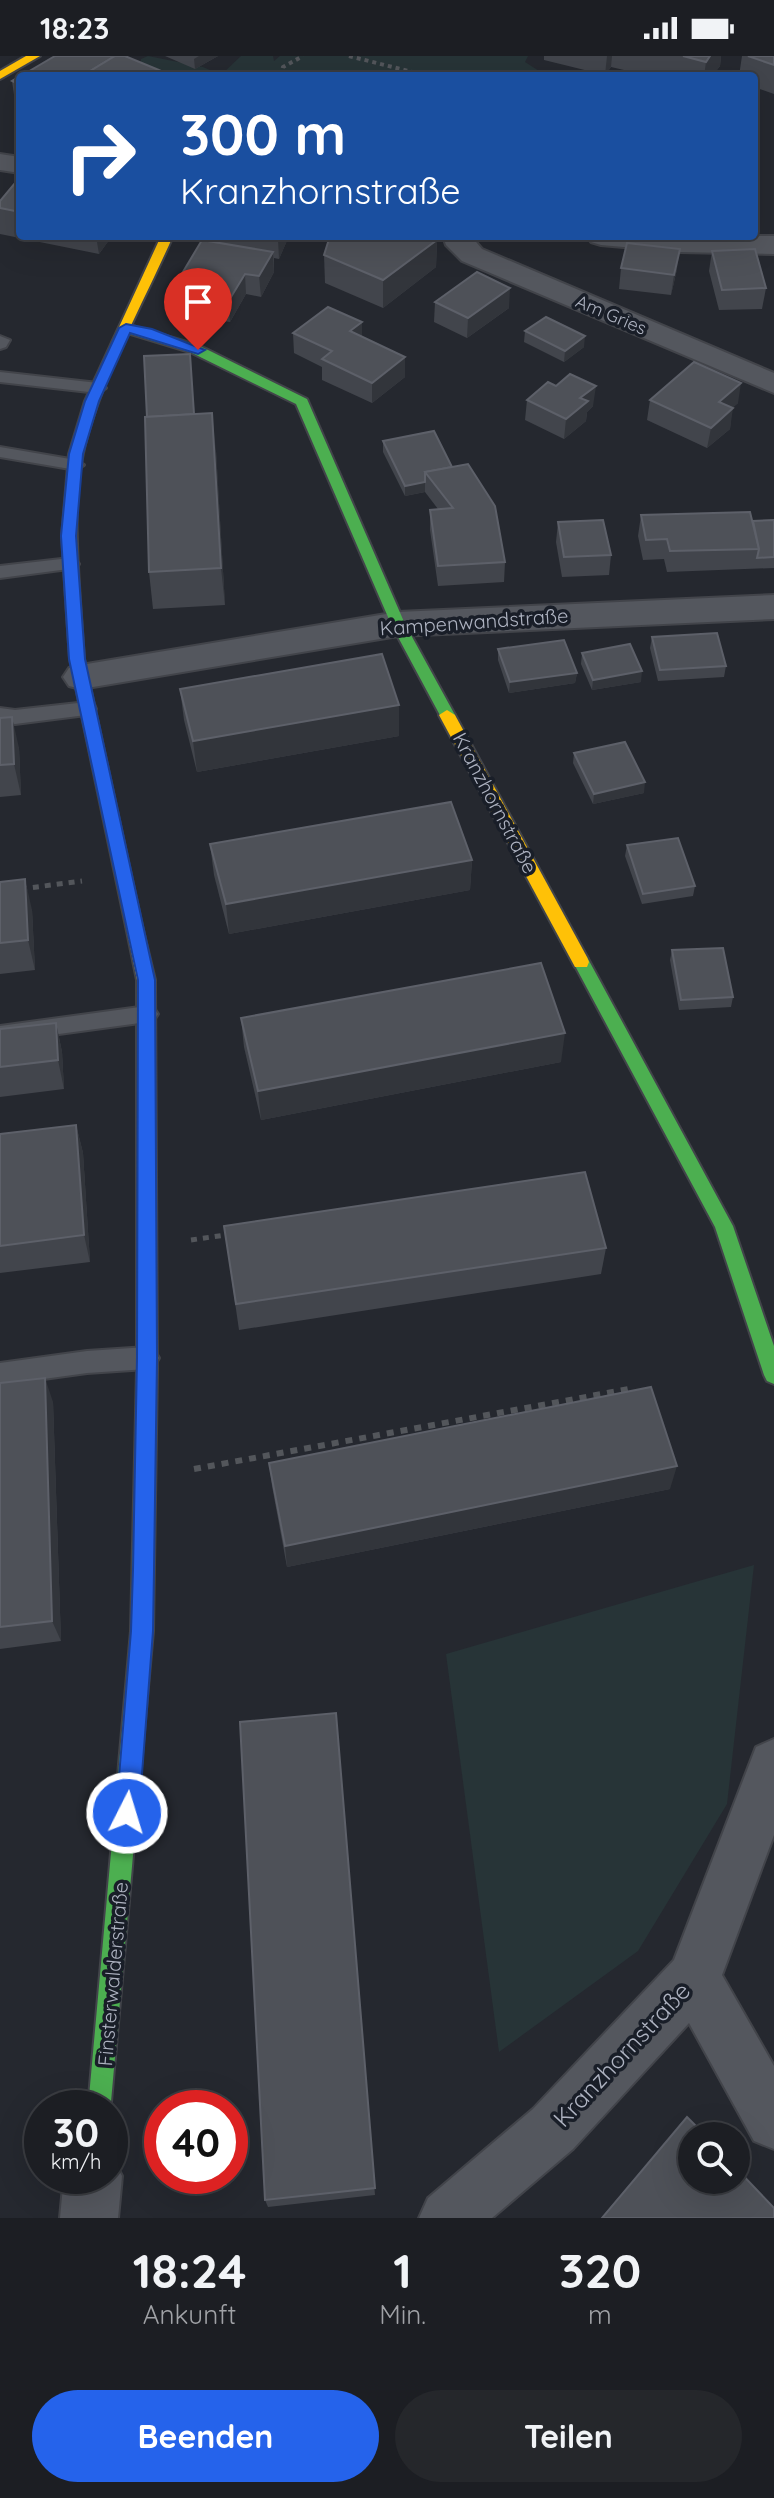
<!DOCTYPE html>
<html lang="de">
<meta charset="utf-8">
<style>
body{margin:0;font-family:Quicksand,sans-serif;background:#25272b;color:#f1f3f6;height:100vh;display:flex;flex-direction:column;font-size:30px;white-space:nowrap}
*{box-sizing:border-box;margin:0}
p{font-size:26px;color:#a0a2a6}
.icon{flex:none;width:44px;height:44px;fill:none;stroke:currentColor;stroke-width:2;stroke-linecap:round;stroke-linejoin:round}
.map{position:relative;height:2162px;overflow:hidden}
.drawer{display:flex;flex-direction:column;background:#1c1e23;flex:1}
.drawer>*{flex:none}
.hud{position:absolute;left:16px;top:16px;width:742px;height:168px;border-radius:8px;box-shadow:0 8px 32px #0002,0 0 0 2px #3a3c41;background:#1a4fa0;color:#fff;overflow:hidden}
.controls{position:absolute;left:678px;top:2066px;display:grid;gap:16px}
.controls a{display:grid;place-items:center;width:72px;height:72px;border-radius:50%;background:#1c1e23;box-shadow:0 8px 32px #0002,0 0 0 2px #3a3c41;font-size:40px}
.speed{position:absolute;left:24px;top:2034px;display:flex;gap:16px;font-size:40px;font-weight:700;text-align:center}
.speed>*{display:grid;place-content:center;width:104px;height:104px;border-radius:50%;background:#1c1e23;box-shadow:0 8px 32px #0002,0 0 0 2px #3a3c41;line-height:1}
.speed small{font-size:20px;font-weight:400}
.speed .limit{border:12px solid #d22;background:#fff;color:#111}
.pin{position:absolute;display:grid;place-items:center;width:68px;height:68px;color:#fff;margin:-82px -34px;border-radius:50% 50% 50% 0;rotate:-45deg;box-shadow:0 0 8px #0007}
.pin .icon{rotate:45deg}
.me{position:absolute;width:88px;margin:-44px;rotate:5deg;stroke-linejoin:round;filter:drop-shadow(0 0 6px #0008)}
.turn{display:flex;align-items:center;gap:28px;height:168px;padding:0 32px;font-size:36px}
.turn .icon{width:104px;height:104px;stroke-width:2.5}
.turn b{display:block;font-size:56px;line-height:68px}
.eta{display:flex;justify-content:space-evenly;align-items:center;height:136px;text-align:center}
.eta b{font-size:48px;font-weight:700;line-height:56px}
.button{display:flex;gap:16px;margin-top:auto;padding:16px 32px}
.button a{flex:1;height:92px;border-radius:48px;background:#2563eb;color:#fff;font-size:32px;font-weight:700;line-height:92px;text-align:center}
.button a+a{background:#25272b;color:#f1f3f6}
.status{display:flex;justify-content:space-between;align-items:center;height:56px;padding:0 40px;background:#1c1e23;direction:ltr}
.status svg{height:22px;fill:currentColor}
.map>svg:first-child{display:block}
.green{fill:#273437}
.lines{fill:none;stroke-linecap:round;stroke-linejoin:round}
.lane-casing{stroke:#42444a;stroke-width:4}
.street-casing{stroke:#42444a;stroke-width:4}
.fast-casing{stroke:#42444a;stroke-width:4}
.slow-casing{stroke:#42444a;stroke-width:4}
.jam-casing{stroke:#42444a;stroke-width:4}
.path-far2{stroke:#53565b;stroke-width:4;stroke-dasharray:4 4;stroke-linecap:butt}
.path-far1{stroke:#53565b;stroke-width:5;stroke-dasharray:6 6;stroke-linecap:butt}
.path{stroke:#53565b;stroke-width:6;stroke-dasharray:7 7;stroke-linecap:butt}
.lane{fill:#54575e;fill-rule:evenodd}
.street{fill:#54575e;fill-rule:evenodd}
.fast{fill:#4caf50;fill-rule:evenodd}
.slow{fill:#ffc107;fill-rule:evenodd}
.jam{fill:#c62828;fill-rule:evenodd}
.wall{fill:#42454c}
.shaded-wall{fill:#32353b}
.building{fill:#4e5158;stroke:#5d6069;stroke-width:2}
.route{fill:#2563eb;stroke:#184099;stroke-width:2}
.labels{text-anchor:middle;stroke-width:7;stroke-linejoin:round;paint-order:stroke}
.far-street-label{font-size:18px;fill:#aeb3c1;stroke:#191e28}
.street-label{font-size:20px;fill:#aeb3c1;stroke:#191e28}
.near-street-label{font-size:24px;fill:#aeb3c1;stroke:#191e28}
</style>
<div class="status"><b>18:23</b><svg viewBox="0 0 49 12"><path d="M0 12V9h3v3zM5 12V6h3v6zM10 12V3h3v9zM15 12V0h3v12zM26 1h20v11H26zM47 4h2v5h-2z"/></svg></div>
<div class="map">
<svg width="774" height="2162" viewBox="0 0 774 2162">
<rect width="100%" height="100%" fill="#25282f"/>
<g class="green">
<polygon points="148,0 203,11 221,19 241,0 273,0 274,5 280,0 528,0 525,6 547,20 169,20 167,15 141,9 141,3"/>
<polygon points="754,1509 727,1748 638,1895 499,1996 446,1598"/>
</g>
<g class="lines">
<g class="lane-casing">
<g id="lane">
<polygon points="0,280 10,284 6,291 0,293"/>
<polygon points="0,316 98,327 106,332 98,337 0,326"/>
<polygon points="0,391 76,404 84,409 76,414 0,401"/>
<polygon points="70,502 76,504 79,508 76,512 0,522 0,510"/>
<polygon points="87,646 94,648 96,653 94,658 15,668 0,666 0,652 15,654"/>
<polygon points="147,950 154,952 158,958 154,964 147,966 0,986 0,970"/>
<polygon points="147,1291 155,1295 159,1302 155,1309 147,1313 87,1317 0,1329 0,1307 87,1295"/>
</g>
</g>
<g class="street-casing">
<g id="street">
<polygon points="0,98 20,101 20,117 0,114"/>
<polygon points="443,180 471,180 482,193 774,317 774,337 462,205 446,189"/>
<polygon points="587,180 774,180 774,198 680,196 601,189 591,186"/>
<polygon points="774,539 774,563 398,580 81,633 69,630 63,621 69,612 81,609 398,556"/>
<polygon points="774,1683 774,1779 722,1919 774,2010 774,2093 754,2085 689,1967 573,2093 492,2162 419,2162 428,2142 533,2053 674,1904 756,1691"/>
<polygon points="110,2098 122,2120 118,2162 60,2162 64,2120 110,2120"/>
</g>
</g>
<g class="fast-casing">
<g id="fast">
<polygon points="126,268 200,290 307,343 405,568 455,659 452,663 442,663 391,568 296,348 190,296 121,275 120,272"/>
<polygon points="581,899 587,901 733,1170 774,1290 774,1328 767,1325 764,1319 715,1171 573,906"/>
<polygon points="147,1304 154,1307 157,1313 153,1575 110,2057 110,2052 88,2052 131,1575 137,1313 140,1307"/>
</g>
</g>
<g class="slow-casing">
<g id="slow">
<polygon points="26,0 40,0 0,23 0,15"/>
<path d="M161 180H173C144 246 98 328 83 397 73 445 77 497 80 545L73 550 66 545 62 480 69 398 85 345Z"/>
<polygon points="447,654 455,659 587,901 589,906 587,911 575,911 439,659"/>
<polygon points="134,864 142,870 155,924 157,1313 154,1319 147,1322 140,1319 137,1313 137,924 126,870"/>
</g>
</g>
<g class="jam-casing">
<polygon id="jam" points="73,540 80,545 84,603 142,870 134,876 126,870 70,603 66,545"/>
</g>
<g class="path-far2">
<polyline points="349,0 428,20"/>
<polyline points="281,20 283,11 303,0"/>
</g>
<g class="path-far1">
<polyline points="21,833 82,825"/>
<polyline points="191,1184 232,1178"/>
</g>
<polyline class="path" points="194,1413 629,1333"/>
<use href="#lane" class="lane"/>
<use href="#street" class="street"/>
<use href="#fast" class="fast"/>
<use href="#slow" class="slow"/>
<use href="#jam" class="jam"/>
</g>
<g class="wall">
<polygon points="165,0 218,0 195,13"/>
<polygon points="544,0 721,0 720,10 712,20 650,20 611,11 605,19 544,4"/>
<polygon points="742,0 774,0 774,38 754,31 754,20 739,20"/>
<polygon points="20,20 20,54 16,52 12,25"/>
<polygon points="20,121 20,180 112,180 99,198 0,178 0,145"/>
<polygon points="215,180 289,180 279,203 274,202 274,216 261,241 246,238 230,266 173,257 171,236 216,186"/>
<polygon points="437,184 436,211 383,252 325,227 324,199"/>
<polygon points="712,195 766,232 762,253 719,254 709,215"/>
<polygon points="621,212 677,213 671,239 619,233"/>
<polygon points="435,246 509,252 467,282 434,266"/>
<polygon points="525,275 584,291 564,306 524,286"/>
<polygon points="293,277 362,280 405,321 372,347 322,324 322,311 294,297"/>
<polygon points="527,344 593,350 587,356 586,365 564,383 525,364"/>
<polygon points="650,344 738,347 732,352 730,373 707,392 647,364"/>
<polygon points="194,358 216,395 225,549 153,553 149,516"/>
<polygon points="383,385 452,411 505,506 504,526 438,530 430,474 430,454 438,453 425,436 405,440 383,396"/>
<polygon points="641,459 753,465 774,464 774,512 667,516 664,503 643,504 638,480"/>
<polygon points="558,466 611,499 609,519 562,521 556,486"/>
<polygon points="652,581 726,610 724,621 658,625 650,592"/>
<polygon points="498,593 577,617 575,627 509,637 498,604"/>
<polygon points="582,597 641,626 592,634 581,608"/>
<polygon points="180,633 399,649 399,680 197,716 184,664"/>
<polygon points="0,662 19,692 21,739 0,741"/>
<polygon points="574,697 644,737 593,748 573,707"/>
<polygon points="210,788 472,804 470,834 229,878 214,819"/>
<polygon points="627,789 695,830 693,840 642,848 625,800"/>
<polygon points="0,826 32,854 35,914 0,918"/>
<polygon points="672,894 733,941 731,951 679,954 670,904"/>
<polygon points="241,962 561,1006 261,1064 244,991"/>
<polygon points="56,967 62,996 64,1033 0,1041 0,973"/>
<polygon points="76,1069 83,1097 90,1206 0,1217 0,1078"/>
<polygon points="224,1170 606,1192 601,1218 239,1274"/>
<polygon points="0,1327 53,1346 61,1585 0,1593"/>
<polygon points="269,1407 670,1433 287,1511 272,1430"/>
<polygon points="336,1657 375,2139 268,2151 265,2144"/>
<polygon points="687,2061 774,2162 601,2162"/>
</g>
<g class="shaded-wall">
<polygon points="199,0 218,0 195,13 194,3"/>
<polygon points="607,0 612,0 611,11 605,19"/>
<polygon points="710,0 721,0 720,10 712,20 704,20 706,6"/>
<polygon points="96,180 112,180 99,198"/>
<polygon points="279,180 289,180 279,203 278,183"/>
<polygon points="437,184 436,211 383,252 383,224"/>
<polygon points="680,193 677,213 671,239 674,219"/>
<polygon points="273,196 274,216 261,241 259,220"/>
<polygon points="245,218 246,238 230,266 228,246"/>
<polygon points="510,232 509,252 467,282 468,262"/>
<polygon points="362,266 362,286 350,275"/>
<polygon points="585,280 584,291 564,306 565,295"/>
<polygon points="405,301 405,321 372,347 372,327"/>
<polygon points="741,327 738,347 716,366 719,346"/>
<polygon points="596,330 593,350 587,356 586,365 564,383 566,363 580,342"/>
<polygon points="733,352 730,373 707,392 711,372"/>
<polygon points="212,357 216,395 225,549 221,512"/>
<polygon points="425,426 425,436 405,440 405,430"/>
<polygon points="642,615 641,626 592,634 593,624"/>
<polygon points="577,617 575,627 509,637 510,626"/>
<polygon points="399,649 399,680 197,716 193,685"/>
<polygon points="12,661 19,692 21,739 14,708"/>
<polygon points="645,726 644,737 593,748 594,738"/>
<polygon points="472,804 470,834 229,878 226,848"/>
<polygon points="25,823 32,854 35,914 28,884"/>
<polygon points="56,967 62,996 64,1033 58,1004"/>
<polygon points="565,977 561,1006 261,1064 258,1035"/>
<polygon points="76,1069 83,1097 90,1206 84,1179"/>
<polygon points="45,1322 53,1346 61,1585 52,1565"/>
<polygon points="677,1410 670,1433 287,1511 285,1490"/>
</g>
<g class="building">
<polygon points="55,0 115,0 82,20 21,20"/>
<polygon points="115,0 125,0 171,19 82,20"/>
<polygon points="683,0 710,0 706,6"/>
<polygon points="748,0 774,0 774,9"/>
<polygon points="368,16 373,20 365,20 362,18"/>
<polygon points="20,20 20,29 12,25"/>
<polygon points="20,121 20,156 0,152 0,145"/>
<polygon points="258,180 279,180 278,183"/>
<polygon points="330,180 428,180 437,184 383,224 324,199"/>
<polygon points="202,184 273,196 259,220 245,218 228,246 171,236"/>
<polygon points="627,187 680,193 674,219 621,212"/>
<polygon points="755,193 766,232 722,234 712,195"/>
<polygon points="477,216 510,232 468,262 435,246"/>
<polygon points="328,251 362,266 350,275 405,301 372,327 322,303 332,295 293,277"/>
<polygon points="546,261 585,280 565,295 525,275"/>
<polygon points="190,298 194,358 147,361 144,300"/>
<polygon points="694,306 741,327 719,346 733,352 711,372 650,344"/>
<polygon points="570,318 596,330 580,342 588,345 566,363 527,344 548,326 556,330"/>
<polygon points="212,357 221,512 149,516 145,361"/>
<polygon points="434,375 452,411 425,416 425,426 405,430 383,385"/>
<polygon points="468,408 495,450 505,506 438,510 430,454 453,452 425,416"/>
<polygon points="750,456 759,493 670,495 667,483 646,484 641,459"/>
<polygon points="603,464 611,499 564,501 558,466"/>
<polygon points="774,464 774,501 757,502 759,493 753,465"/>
<polygon points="717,577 726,610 660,614 652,581"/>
<polygon points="564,584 577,617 510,626 498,593"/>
<polygon points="630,588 642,615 593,624 582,597"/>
<polygon points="382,598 399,649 193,685 180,633"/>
<polygon points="12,661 14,708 0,709 0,662"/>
<polygon points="625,686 645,726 594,738 574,697"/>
<polygon points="451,746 472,804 226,848 210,788"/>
<polygon points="678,782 695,830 643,838 627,789"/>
<polygon points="25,823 28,884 0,887 0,826"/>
<polygon points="723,892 733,941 681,944 672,894"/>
<polygon points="541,907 565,977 258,1035 241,962"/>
<polygon points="56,967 58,1004 0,1011 0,973"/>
<polygon points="76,1069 84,1179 0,1190 0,1078"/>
<polygon points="585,1116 606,1192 236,1248 224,1170"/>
<polygon points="45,1322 52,1565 0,1571 0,1327"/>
<polygon points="651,1331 677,1410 285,1490 269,1407"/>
<polygon points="336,1657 375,2132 265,2144 240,1666"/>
<polygon points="687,2061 706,2080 692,2080 692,2124 736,2124 736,2112 774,2152 774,2162 602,2162"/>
</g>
<polygon class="route" points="126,268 152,273 205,294 198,298 130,277 99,345 83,398 76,480 85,603 155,924 157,1302 154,1514 153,1575 139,1757 135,1765 127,1768 119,1765 116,1757 131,1575 133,1514 137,1302 138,924 69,603 61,480 69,398 85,345 119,272"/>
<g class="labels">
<g class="far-street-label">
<text transform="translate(611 259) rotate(23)" y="6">Am Gries</text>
</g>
<g class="street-label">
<text transform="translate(474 566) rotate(-4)" y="7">Kampenwandstraße</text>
<text transform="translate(495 747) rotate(62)" y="7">Kranzhornstraße</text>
<text transform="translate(113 1918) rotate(-85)" y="7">Finsterwalderstraße</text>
</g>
<g class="near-street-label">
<text transform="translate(622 1999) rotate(-47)" y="8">Kranzhornstraße</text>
</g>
</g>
</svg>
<div class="controls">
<a><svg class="icon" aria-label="search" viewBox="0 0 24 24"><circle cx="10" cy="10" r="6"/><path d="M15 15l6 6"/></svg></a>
</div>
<div class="speed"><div>30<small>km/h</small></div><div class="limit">40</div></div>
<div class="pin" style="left:198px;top:294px;background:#d93025"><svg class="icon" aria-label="arrive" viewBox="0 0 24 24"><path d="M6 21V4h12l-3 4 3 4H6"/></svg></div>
<svg class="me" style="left:127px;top:1757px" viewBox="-20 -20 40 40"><circle r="17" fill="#2563eb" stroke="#fff" stroke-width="3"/><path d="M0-11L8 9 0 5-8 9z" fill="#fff"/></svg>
<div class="hud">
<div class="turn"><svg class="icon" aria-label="right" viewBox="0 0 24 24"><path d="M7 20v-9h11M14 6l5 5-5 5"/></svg><div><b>300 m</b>Kranzhornstraße</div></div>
</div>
</div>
<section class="drawer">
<div class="eta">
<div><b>18:24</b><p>Ankunft</p></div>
<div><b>1</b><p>Min.</p></div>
<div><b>320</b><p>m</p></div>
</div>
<div class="button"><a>Beenden</a><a>Teilen</a></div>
</section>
